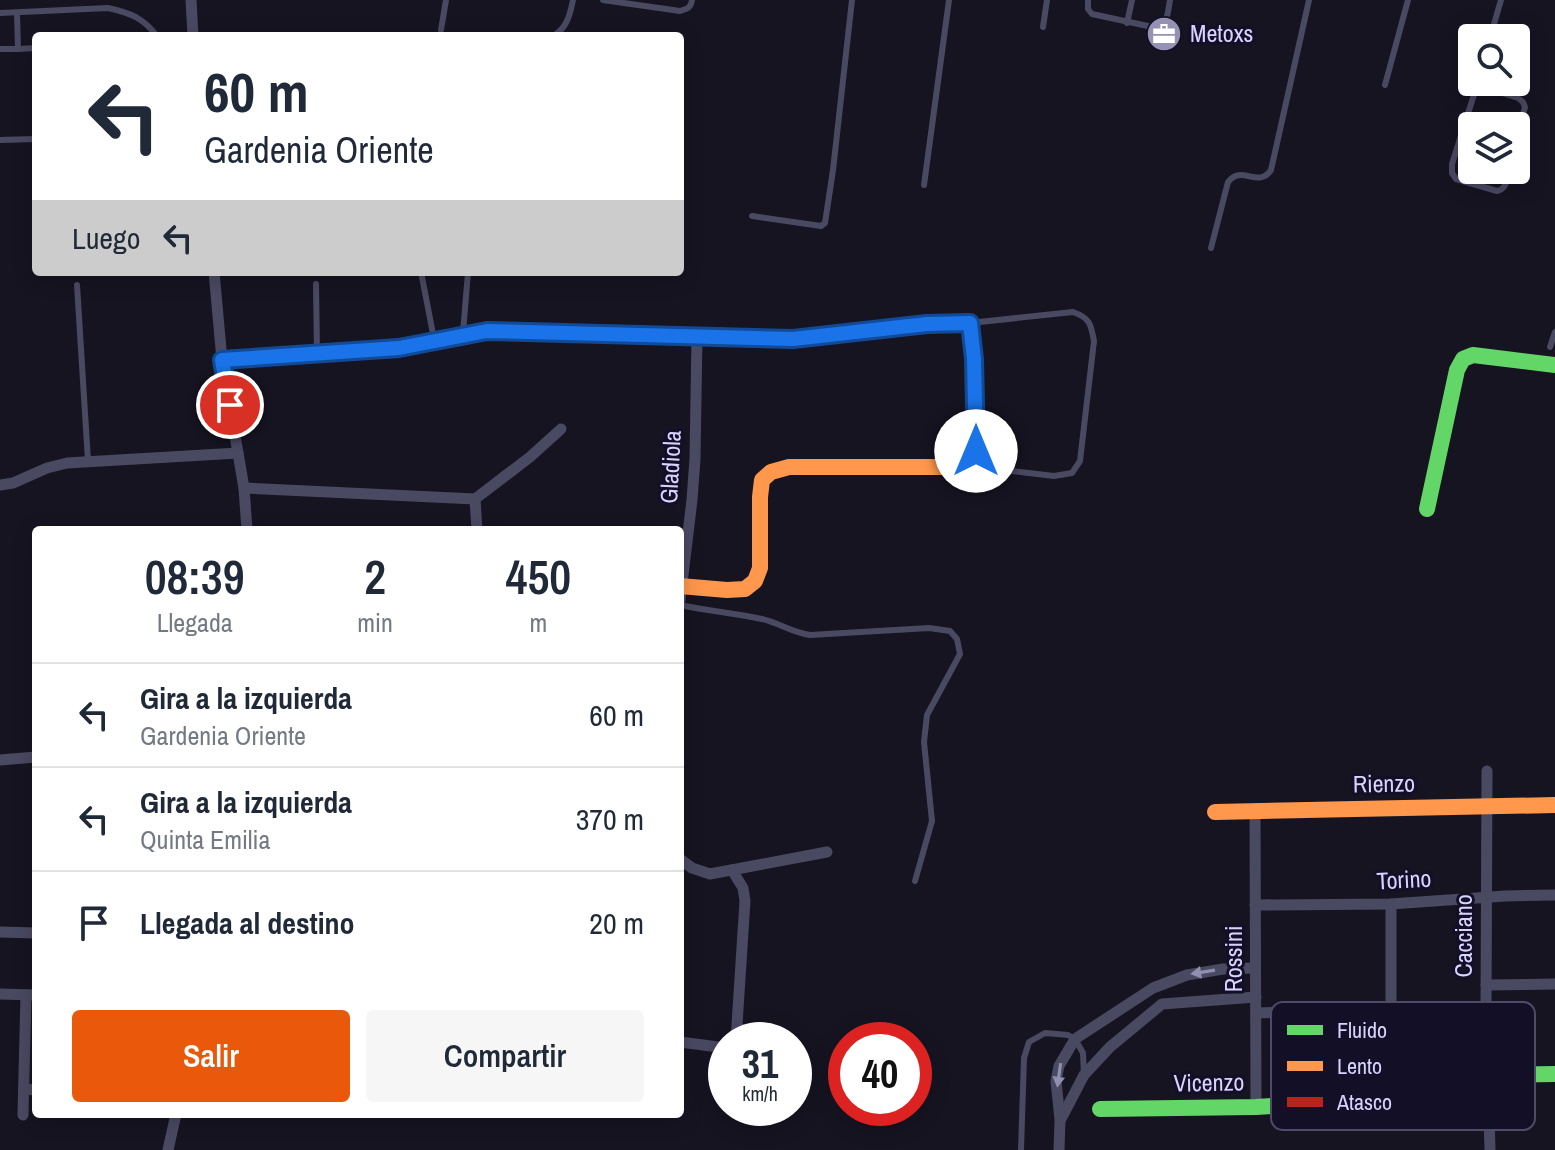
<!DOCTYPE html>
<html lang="es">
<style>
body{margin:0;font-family:"Archivo Narrow",sans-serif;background:#f6f6f7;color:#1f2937;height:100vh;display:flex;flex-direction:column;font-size:30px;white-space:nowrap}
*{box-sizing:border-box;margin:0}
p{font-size:26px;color:#747a83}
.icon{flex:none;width:44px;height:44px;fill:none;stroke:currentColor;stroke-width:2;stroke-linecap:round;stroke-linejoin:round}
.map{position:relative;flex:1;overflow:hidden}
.drawer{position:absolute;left:32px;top:526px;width:652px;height:592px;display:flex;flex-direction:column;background:#fff;border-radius:8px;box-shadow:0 4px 20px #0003}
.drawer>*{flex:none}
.hud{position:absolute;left:32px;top:32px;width:652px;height:244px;border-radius:8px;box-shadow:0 4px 20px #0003;background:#fff;color:#1f2937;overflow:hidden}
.tools{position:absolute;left:1458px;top:24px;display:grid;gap:16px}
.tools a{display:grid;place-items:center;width:72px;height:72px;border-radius:8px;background:#fff;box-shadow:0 4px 20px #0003;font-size:40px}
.speed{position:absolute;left:708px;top:1022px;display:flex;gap:16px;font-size:40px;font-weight:700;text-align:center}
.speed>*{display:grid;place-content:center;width:104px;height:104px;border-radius:50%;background:#fff;box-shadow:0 4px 20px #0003;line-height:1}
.speed small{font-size:20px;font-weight:400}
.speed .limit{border:12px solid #d22;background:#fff;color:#111}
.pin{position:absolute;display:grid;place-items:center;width:68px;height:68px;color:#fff;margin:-34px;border:4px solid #fff;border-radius:50%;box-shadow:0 2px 8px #0007}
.me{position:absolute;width:88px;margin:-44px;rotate:0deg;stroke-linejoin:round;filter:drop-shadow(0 0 6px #0008)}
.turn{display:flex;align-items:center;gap:28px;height:168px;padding:0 40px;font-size:36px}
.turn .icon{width:104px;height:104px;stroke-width:2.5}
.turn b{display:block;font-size:56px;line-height:68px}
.then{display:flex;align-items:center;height:76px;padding:0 40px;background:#0003;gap:16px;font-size:30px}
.eta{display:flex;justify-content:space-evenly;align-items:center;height:136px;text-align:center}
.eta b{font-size:48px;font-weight:600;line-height:56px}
.button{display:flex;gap:16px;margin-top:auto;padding:16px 40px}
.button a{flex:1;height:92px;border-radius:8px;background:#ea580c;color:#fff;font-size:32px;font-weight:600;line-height:92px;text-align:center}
.button a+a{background:#f6f6f7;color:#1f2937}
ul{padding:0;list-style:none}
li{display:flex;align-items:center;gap:24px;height:104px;padding:0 40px;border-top:2px solid #e0e1e3}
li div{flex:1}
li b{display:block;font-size:30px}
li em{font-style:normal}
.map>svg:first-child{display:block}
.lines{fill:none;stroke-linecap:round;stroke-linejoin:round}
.lane{stroke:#4a4962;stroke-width:6}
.street{stroke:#4a4962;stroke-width:11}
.fast{stroke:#63d668;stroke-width:16}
.slow{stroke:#ff974d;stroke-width:16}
.jam{stroke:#b3261e;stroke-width:16}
.oneway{fill:#928eb0}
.route-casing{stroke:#114b97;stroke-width:20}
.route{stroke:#1a73e8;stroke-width:14}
.labels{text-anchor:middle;stroke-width:6;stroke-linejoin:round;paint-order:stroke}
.poi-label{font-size:24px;fill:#d9d4ff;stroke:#130f26;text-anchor:start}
.street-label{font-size:24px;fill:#d9d4ff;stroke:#130f26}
.key{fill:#130f26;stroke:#4e4a67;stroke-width:2}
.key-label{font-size:22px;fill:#d9d4ff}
</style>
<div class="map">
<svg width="1555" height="1150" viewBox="0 0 1555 1150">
<rect width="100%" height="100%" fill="#161421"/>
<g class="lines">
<g class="lane">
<path d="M603 0 680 11C687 9 691 8 692 0"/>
<path d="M1088 0V9L1092 14 1157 28C1168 25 1168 10 1170 0"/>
<path d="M0 13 108 8C131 13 143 18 157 36"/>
<polyline points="17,13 18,49 36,48"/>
<polyline points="1127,23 1132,0"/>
<polyline points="1043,27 1047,0"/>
<polyline points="441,30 446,0"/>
<path d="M553 36C567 28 570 15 573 0"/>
<polyline points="1490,38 1501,0"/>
<polyline points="0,49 18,49"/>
<path d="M1478 82 1452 164V173L1456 179 1497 191C1507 189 1507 179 1509 170"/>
<polyline points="1385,85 1408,0"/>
<polyline points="1477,85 1518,98 1523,102 1525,107 1516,143"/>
<polyline points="0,140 36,139"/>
<polyline points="924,185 949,0"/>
<polyline points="752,216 821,226 825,223 833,170 852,0"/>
<path d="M1211 248 1228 182C1242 164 1258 189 1271 170L1309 0"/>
<polyline points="421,272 434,339"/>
<polyline points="316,284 317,352"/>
<polyline points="77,285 88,461"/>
<path d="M970 323 1073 312C1090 318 1091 324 1094 341L1080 461 1072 473 1054 476 978 467"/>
<polyline points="463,333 468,272"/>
<polyline points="1550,347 1555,332"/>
<path d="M680 605C707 611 735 613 762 619 779 623 793 633 810 635L929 628 950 631 957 639 960 654 927 715 924 742 932 821 915 881"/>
<polyline points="1021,1150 1024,1058 1029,1042 1045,1033 1068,1035 1075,1039 1083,1053 1084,1074"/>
</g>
<g class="street">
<polyline points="191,0 193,36"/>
<polyline points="214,272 222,360 244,488 247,530"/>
<polyline points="0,485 13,483 47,468 67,463 238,453"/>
<polyline points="244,488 475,499"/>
<polyline points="475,499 530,457 561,429"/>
<polyline points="475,499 477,530"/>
<polyline points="680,600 692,500 695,459 697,336"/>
<polyline points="0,760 36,757"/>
<polyline points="1487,771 1486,1008 1490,1150"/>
<polyline points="1255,811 1256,1107"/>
<polyline points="680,859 692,868 710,874 827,852"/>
<polyline points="732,870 743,888 745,901 736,1040"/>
<polyline points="1391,904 1391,1008"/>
<polyline points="1255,905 1391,904 1505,896 1555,895"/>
<polyline points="0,932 36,933"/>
<polyline points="1486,985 1555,984"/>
<polyline points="0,994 36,995"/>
<polyline points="1256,1013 1391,1008 1486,1008"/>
<polyline points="680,1042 726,1048"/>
<polyline points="24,1089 36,1090"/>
<polyline points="23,1115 26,995"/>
<polyline points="1061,1119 1084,1075 1110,1047 1162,1004 1256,997"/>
<polyline points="168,1150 176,1114"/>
<polyline points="1059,1150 1060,1120 1056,1081 1059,1066 1075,1039 1153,988 1187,975 1223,969 1255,968"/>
</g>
<g class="fast">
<polyline points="573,333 793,339 926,325 970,323 974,359 975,432"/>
<polyline points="1427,509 1457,370 1463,359 1473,355 1555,365"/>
<polyline points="1100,1109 1256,1107 1457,1094 1477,1088 1500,1075 1555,1074"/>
</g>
<g class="slow">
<polyline points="680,586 727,590 745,589 755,581 760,568 760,497 762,480 771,472 789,467 976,467 975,432"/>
<polyline points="1215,812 1555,805"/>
</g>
<polyline class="jam" points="222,360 399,348 487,331 573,333"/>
</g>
<defs><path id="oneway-solid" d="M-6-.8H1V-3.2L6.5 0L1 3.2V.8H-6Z" transform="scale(2)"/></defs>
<g class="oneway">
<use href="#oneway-solid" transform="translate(1203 972) rotate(171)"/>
<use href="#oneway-solid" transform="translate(1059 1075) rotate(98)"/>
</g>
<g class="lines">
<g class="route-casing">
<polyline id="route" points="230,405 222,360 399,348 487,331 793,339 927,324 970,323 974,359 976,451"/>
</g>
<use href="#route" class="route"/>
</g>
<defs>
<g id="office-disc" transform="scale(1.8)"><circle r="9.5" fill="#9591b1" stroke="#130f26"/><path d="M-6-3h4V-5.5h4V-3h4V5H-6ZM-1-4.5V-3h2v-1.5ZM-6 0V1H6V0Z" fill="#fff"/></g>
</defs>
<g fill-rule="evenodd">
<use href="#office-disc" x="1164" y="34"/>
</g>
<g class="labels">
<g class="poi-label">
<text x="1190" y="42">Metoxs</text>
</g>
<g class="street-label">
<text transform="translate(671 467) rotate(-87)" y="8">Gladiola</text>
<text transform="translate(1384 784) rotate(-1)" y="8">Rienzo</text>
<text transform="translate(1404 880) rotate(-3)" y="8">Torino</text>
<text transform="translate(1464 936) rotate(-90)" y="8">Cacciano</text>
<text transform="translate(1234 959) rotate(-90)" y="8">Rossini</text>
<text transform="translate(1209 1083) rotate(-1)" y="8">Vicenzo</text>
</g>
</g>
<rect x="1271" y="1002" width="264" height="128" rx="12" class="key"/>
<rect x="1287" y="1025" width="36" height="10" fill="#63d668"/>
<rect x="1287" y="1061" width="36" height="10" fill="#ff974d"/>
<rect x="1287" y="1097" width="36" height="10" fill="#b3261e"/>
<g class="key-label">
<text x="1337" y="1038">Fluido</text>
<text x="1337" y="1074">Lento</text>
<text x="1337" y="1110">Atasco</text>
</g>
</svg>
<div class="tools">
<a><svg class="icon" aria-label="search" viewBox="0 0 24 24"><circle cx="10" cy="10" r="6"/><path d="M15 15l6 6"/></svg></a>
<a><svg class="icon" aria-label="layers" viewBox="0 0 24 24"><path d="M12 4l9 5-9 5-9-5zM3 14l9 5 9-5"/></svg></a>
</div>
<div class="speed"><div>31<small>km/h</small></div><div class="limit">40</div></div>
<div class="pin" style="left:230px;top:405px;background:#d93025"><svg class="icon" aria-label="arrive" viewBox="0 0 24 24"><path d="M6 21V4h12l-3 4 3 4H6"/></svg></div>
<svg class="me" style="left:976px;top:451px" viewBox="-20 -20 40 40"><circle r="19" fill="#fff"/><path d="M0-13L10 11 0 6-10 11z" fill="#1a73e8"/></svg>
<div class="hud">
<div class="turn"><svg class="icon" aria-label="left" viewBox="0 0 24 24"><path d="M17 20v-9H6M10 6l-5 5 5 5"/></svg><div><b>60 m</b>Gardenia Oriente</div></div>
<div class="then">Luego<svg class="icon" aria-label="left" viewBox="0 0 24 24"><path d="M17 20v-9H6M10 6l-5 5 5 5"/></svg></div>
</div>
<section class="drawer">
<div class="eta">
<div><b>08:39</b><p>Llegada</p></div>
<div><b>2</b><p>min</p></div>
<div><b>450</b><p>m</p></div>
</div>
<ul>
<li><svg class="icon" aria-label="left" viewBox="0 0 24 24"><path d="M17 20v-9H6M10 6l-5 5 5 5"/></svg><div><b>Gira a la izquierda</b><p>Gardenia Oriente</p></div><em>60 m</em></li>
<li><svg class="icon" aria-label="left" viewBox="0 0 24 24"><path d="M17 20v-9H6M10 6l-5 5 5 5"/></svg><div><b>Gira a la izquierda</b><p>Quinta Emilia</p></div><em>370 m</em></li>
<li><svg class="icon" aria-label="arrive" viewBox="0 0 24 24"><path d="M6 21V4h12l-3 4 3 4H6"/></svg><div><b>Llegada al destino</b></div><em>20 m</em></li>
</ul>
<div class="button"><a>Salir</a><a>Compartir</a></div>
</section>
</div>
